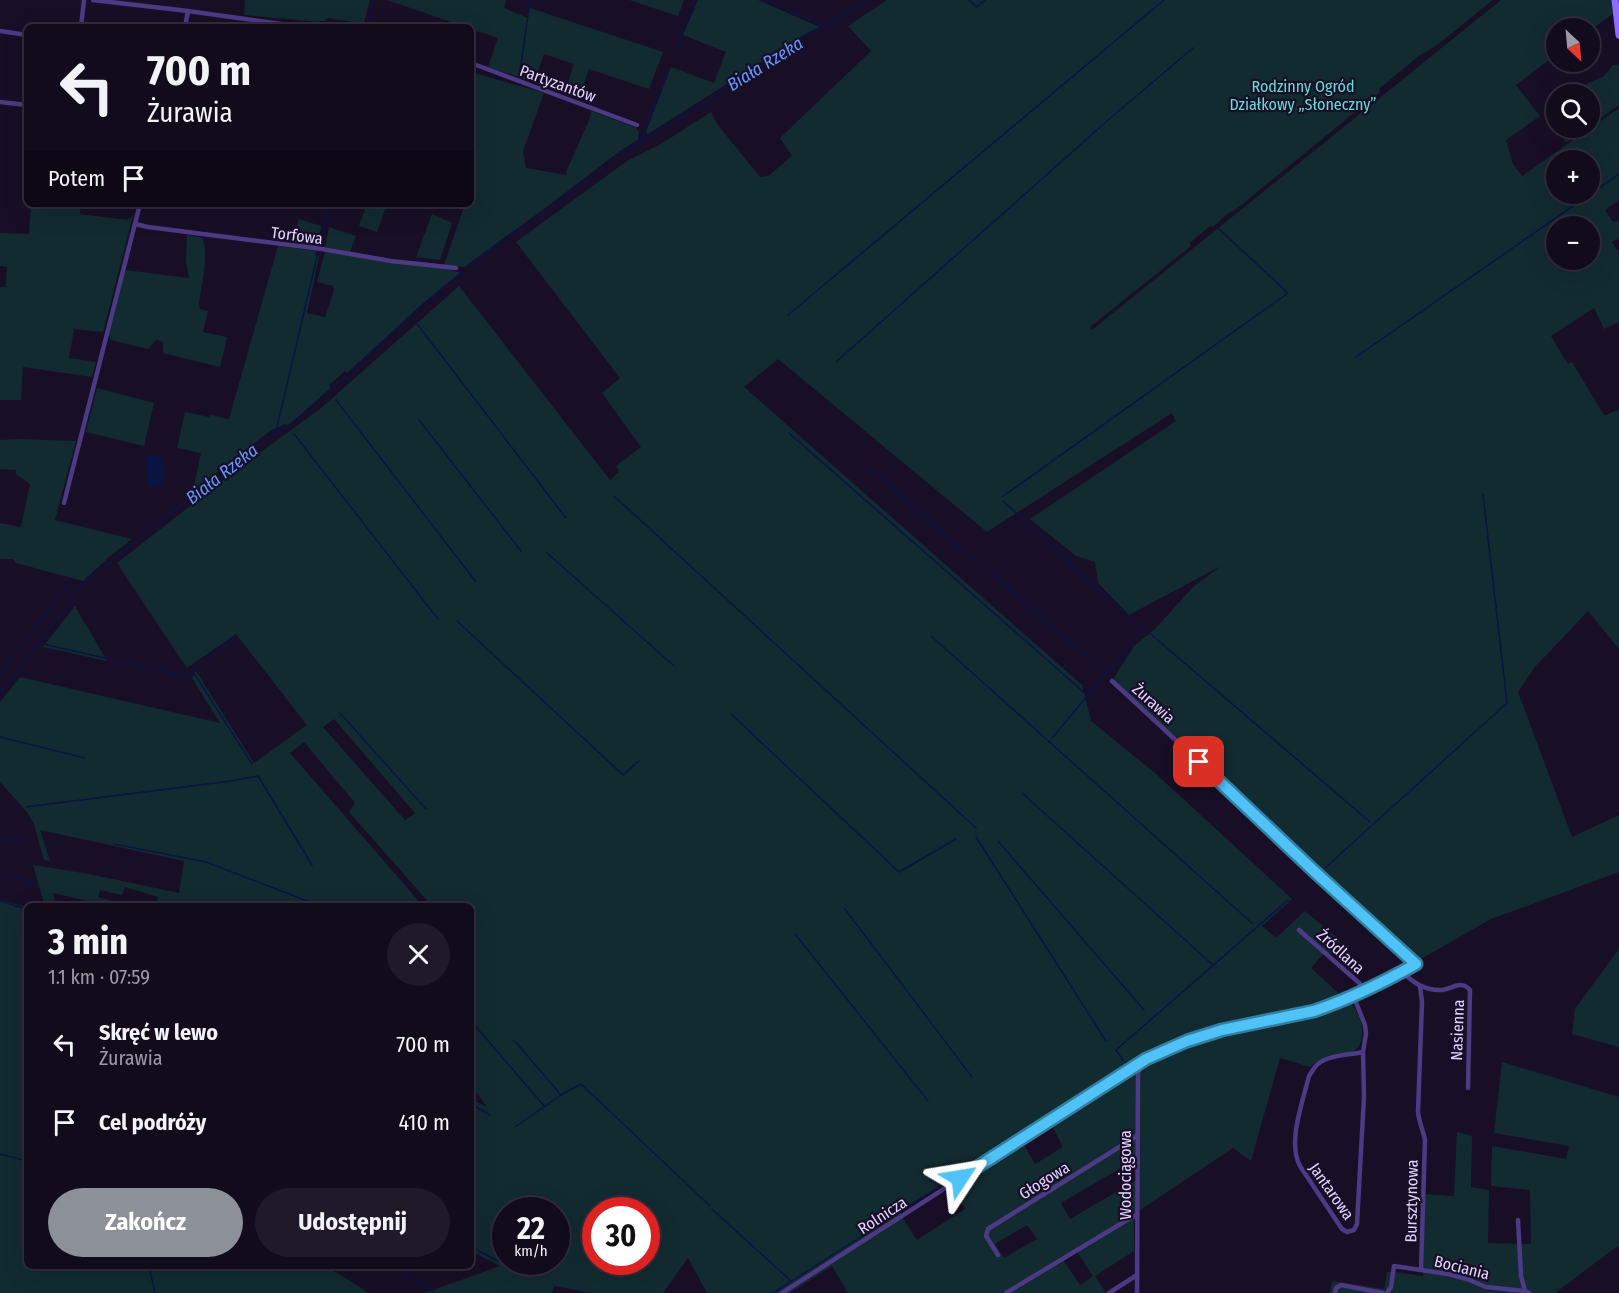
<!DOCTYPE html>
<html lang="pl">
<meta charset="utf-8">
<style>
body{margin:0;font-family:"Fira Sans Condensed",sans-serif;background:#1f1929;color:#f1f3f6;height:100vh;display:flex;flex-direction:column;font-size:22px;white-space:nowrap}
*{box-sizing:border-box;margin:0}
p{font-size:20px;color:#9c9ba3}
.icon{flex:none;width:33px;height:33px;fill:none;stroke:currentColor;stroke-width:2;stroke-linecap:round;stroke-linejoin:round}
.map{position:relative;flex:1;overflow:hidden}
.details{position:absolute;left:24px;top:903px;width:450px;height:366px;display:flex;flex-direction:column;background:#120b1c;border-radius:9px;box-shadow:0 6px 24px #0002,0 0 0 2px #312b3b}
.details>*{flex:none}
.guide{position:absolute;left:24px;top:24px;width:450px;height:183px;border-radius:9px;box-shadow:0 6px 24px #0002,0 0 0 2px #312b3b;background:#120b1c;color:#f1f3f6;overflow:hidden}
.needle{width:39px;rotate:154deg}
.fabs{position:absolute;left:1546px;top:18px;display:grid;gap:12px}
.fabs a{display:grid;place-items:center;width:54px;height:54px;border-radius:50%;background:#120b1c;box-shadow:0 6px 24px #0002,0 0 0 2px #312b3b;font-size:30px}
.speed{position:absolute;left:492px;top:1197px;display:flex;gap:12px;font-size:30px;font-weight:700;text-align:center}
.speed>*{display:grid;place-content:center;width:78px;height:78px;border-radius:50%;background:#120b1c;box-shadow:0 6px 24px #0002,0 0 0 2px #312b3b;line-height:1}
.speed small{font-size:15px;font-weight:400}
.speed .limit{border:9px solid #d22;background:#fff;color:#111}
.pin{position:absolute;display:grid;place-items:center;width:51px;height:51px;color:#fff;margin:-26px;border-radius:12px;box-shadow:0 3px 9px #0006}
.me{position:absolute;width:66px;margin:-33px;rotate:57deg;stroke-linejoin:round;filter:drop-shadow(0 0 4px #0008)}
.turn{display:flex;align-items:center;gap:21px;height:126px;padding:0 24px;font-size:27px}
.turn .icon{width:78px;height:78px;stroke-width:2.5}
.turn b{display:block;font-size:42px;line-height:51px}
.then{display:flex;align-items:center;height:57px;padding:0 24px;background:#0003;gap:12px;font-size:22px}
.round{display:grid;place-items:center;flex:none;width:63px;height:63px;border-radius:32px;background:#1f1929}
.head{display:flex;align-items:center;justify-content:space-between;height:102px;padding:0 24px}
h1{font-size:36px;font-weight:700;line-height:45px}
.action{display:flex;gap:12px;margin-top:auto;padding:12px 24px}
.action a{flex:1;height:69px;border-radius:36px;background:#8c9099;color:#fff;font-size:24px;font-weight:700;line-height:69px;text-align:center}
.action a+a{background:#1f1929;color:#f1f3f6}
ul{padding:0;list-style:none}
li{display:flex;align-items:center;gap:18px;height:78px;padding:0 24px}
li div{flex:1}
li b{display:block;font-size:22px}
li em{font-style:normal}
.map>svg:first-child{display:block}
.green{fill:#122b30;fill-rule:evenodd}
.water{fill:#0a1443}
.lines{fill:none;stroke-linecap:round;stroke-linejoin:round}
.stream{stroke:#0a1443;stroke-width:1.5}
.minor{stroke:#4c3a84;stroke-width:4.5}
.secondary{stroke:#8d6cfe;stroke-width:7}
.route-casing{stroke:#337fa1;stroke-width:15}
.route{stroke:#4fc3f7;stroke-width:10}
.labels{text-anchor:middle;stroke-width:4.5;stroke-linejoin:round;paint-order:stroke}
.street-label{font-size:16px;fill:#e2d4ff;stroke:#180f26}
.park-label{font-size:16px;fill:#60dfd9;stroke:#180f26}
.water-label{font-size:18px;font-style:italic;fill:#6397fe;stroke:#180f26}
</style>
<div class="map">
<svg width="1619" height="1293" viewBox="0 0 1619 1293">
<rect width="100%" height="100%" fill="#180f26"/>
<g class="green">
<polygon points="245,0 370,0 363,27 354,22 327,18 325,21 320,21 319,22 244,15"/>
<polygon points="387,0 506,0 504,8 528,18 530,8 663,52 649,89 589,69 579,98 564,93 574,64 544,54 534,82 488,67 498,38 471,29 471,27 466,27"/>
<polygon points="629,0 684,0 678,16"/>
<polygon points="698,0 758,0 819,27 804,35 648,134 646,132 671,67 714,83 725,54 726,52 683,35"/>
<path d="M887 0H1493L1436 46 1420 55 1379 89 1380 92 1375 96 1372 94 1364 101 1365 103 1359 109 1235 210 1227 214 1213 227 1210 226 1190 243 1191 246 1090 327 1092 330 1501 0H1612L1613 14 1590 30V28H1557V54L1516 85 1540 116 1506 140 1513 164 1522 176 1619 108V200L1605 210 1612 221 1616 222 1619 220V238L1612 242 1619 253V322L1604 329 1594 308 1551 336 1568 364 1572 362 1604 415H1606L1619 409V649L1588 611 1534 668 1518 692 1572 837 1619 815V872L1491 919 1421 959 1413 958 1112 681 1134 646 1155 629 1193 587 1221 566 1129 615 1098 583 1095 562 1076 556 1030 519 1176 421 1172 413 987 532 778 359 744 387 1082 685 1091 721 1155 773 1292 899 1262 926 1276 938 1305 911 1341 941 1327 957 1323 954 1311 968 1347 1001C1360 1007 1371 1043 1352 1052L1316 1062 1310 1067 1280 1058 1251 1161 1233 1148 1134 1214V1251L1095 1276 1106 1293H848L832 1266 790 1293H707L688 1258 663 1293H592L554 1286 552 1293H425L500 1266 471 1251V1099L487 1107 471 1085V906H432L349 812 355 803 304 742 290 753 423 906H156L158 897 125 887 122 895 100 890 98 897 130 906H110L53 893 56 906H45L33 865 89 874 179 893 184 861 40 830 50 861 44 860 34 824 27 812 0 782V702L20 677 220 723 192 678 196 671 254 763 307 725 236 634 187 668 117 563 248 461 320 409 459 286 610 480 619 472 616 466 641 447 602 393 620 378 516 242 627 161 661 144 711 112 717 124 760 177 768 176 792 156 780 138 871 51 848 26ZM1557 160H1590V194H1557ZM1557 226H1590V260H1557ZM334 719 415 813 405 820 323 727ZM1049 1120 1063 1147 1035 1164 1020 1138ZM1140 1157V1178L1070 1219 1061 1203ZM948 1181 965 1209 917 1240 898 1211ZM506 1210H556V1262H506ZM596 1210H646V1262H596ZM1027 1225 1037 1239 1004 1258 995 1244ZM1075 1249 1093 1276 1080 1285 1061 1257Z"/>
<polygon points="1613,65 1619,65 1619,105 1590,126 1590,94 1585,94 1585,85 1604,76"/>
<polygon points="471,72 544,93 523,151 526,168 567,175 566,172 590,118 591,111 635,127 639,132 638,140 620,151 548,206 464,267 444,265 465,204 471,204 471,185 476,170 476,158 471,158"/>
<polygon points="1557,128 1588,128 1566,143"/>
<polygon points="31,204 81,204 80,214 127,220 133,216 103,332 74,329 69,358 96,362 92,377 23,367 21,400 0,400 0,287 6,287 7,267 0,266 0,233 29,234"/>
<polygon points="367,204 387,204 377,232 359,226"/>
<polygon points="432,214 452,223 440,260 416,257"/>
<polygon points="299,219 321,226 317,247 293,243 292,239"/>
<polygon points="329,227 356,236 350,252 325,247"/>
<path d="M187 235 202 238C210 253 201 286 199 303L200 309 208 311 203 332 227 337 220 367 163 353V343L161 341 156 340 148 349 111 340 109 335 125 270 189 278 186 261Z"/>
<polygon points="278,246 316,251 315,255 319,257 307,313 325,317 334,290 333,286 317,282 325,252 443,268 460,273 420,306 347,373 345,371 329,385 331,388 291,423 286,426 285,424 270,431 193,491 201,453 177,448 185,412 209,417 210,415 229,419"/>
<polygon points="97,388 154,403 144,446 86,432"/>
<polygon points="19,439 76,441 55,520 132,539 109,557 83,581 16,563 13,559 0,559 0,523 21,527 30,484 16,474 16,470 0,469 0,440"/>
<polygon points="75,606 107,661 43,647"/>
<polygon points="0,900 27,907 27,1266 326,1266 369,1293 0,1293"/>
<polygon points="1619,949 1619,1047 1572,1034 1575,1009"/>
<polygon points="1502,1062 1619,1097 1619,1245 1555,1293 1330,1293 1332,1281 1384,1289 1387,1272 1395,1272 1423,1276 1424,1194 1454,1196 1457,1132 1472,1136 1471,1187 1489,1190 1488,1243 1531,1244 1530,1190 1491,1186 1492,1146 1566,1159 1569,1146 1494,1133"/>
</g>
<path class="water" d="M152 455C156 456 158 457 161 460 168 468 164 494 149 486L145 461 148 456Z"/>
<g class="lines">
<g class="stream">
<polyline points="765,0 824,26"/>
<polyline points="969,0 977,7 985,0"/>
<polyline points="367,27 373,0"/>
<polyline points="671,63 695,0"/>
<polyline points="520,72 530,0"/>
<polyline points="662,128 722,94 804,36 824,26 868,0"/>
<polyline points="641,140 669,68"/>
<polyline points="319,247 329,204"/>
<polyline points="465,269 479,258 554,205 619,154 658,131"/>
<polyline points="788,315 1164,0"/>
<polyline points="411,316 566,518"/>
<polyline points="1356,357 1619,174"/>
<polyline points="836,362 1107,121 1193,48"/>
<polyline points="336,400 476,582"/>
<polyline points="419,420 521,551"/>
<polyline points="276,431 318,253"/>
<polyline points="789,433 1087,695"/>
<polyline points="294,434 438,619"/>
<polyline points="867,467 1105,672"/>
<polyline points="614,496 976,828"/>
<polyline points="1002,497 1288,293 1219,229"/>
<polyline points="1003,501 1143,630 1052,738"/>
<polyline points="546,552 674,666"/>
<polyline points="457,621 623,775 639,761"/>
<polyline points="1146,630 1370,822"/>
<polyline points="931,636 1253,924"/>
<polyline points="234,637 192,670 252,764"/>
<polyline points="39,643 192,678"/>
<polyline points="0,675 69,583"/>
<polyline points="0,693 85,582 245,453 292,423 368,356 421,306 462,272"/>
<polyline points="339,712 426,809"/>
<polyline points="731,714 899,872 956,839"/>
<polyline points="0,737 85,758"/>
<polyline points="1022,793 1213,965"/>
<polyline points="26,807 231,781 258,776 312,865"/>
<polyline points="0,837 25,842"/>
<polyline points="976,837 1106,1041"/>
<polyline points="998,841 1144,1010"/>
<polyline points="114,844 206,862 320,906"/>
<polyline points="1325,868 1507,703 1483,494"/>
<polyline points="0,874 36,882"/>
<polyline points="0,901 27,909"/>
<polyline points="845,909 972,1077"/>
<polyline points="795,934 928,1101"/>
<polyline points="471,1021 545,1107"/>
<polyline points="514,1040 561,1095 515,1127"/>
<polyline points="1123,1060 1116,1050 1288,900"/>
<polyline points="561,1095 581,1084 710,1206"/>
<polyline points="471,1104 490,1115"/>
<polyline points="0,1154 27,1161"/>
<polyline points="712,1209 791,1281"/>
<polyline points="471,1247 518,1271"/>
<polyline points="149,1266 155,1293"/>
<polyline points="393,1266 435,1293"/>
<polyline points="773,1293 1128,1066 1125,1062"/>
</g>
<g class="minor">
<polyline points="93,0 188,11 303,27"/>
<polyline points="81,27 84,0"/>
<polyline points="185,27 188,11"/>
<polyline points="0,31 27,35"/>
<polyline points="471,63 637,125"/>
<polyline points="0,102 27,105"/>
<polyline points="471,162 474,162"/>
<polyline points="135,224 148,227 322,249 391,261 456,268"/>
<polyline points="64,503 140,204"/>
<polyline points="1299,930 1366,989"/>
<path d="M1402 972C1413 982 1423 990 1440 990 1452 990 1460 979 1470 990L1468 1088"/>
<path d="M1420 986 1422 1002 1418 1112C1419 1122 1423 1130 1425 1140L1421 1270"/>
<path d="M1353 995 1365 1025 1366 1034 1363 1052 1364 1097 1357 1224 1354 1230 1347 1232 1342 1229 1300 1166C1287 1143 1303 1101 1309 1076 1312 1072 1314 1067 1318 1064 1329 1055 1349 1055 1363 1052"/>
<polyline points="1518,1220 1521,1276 1525,1291 1529,1293"/>
<polyline points="998,1255 986,1236 988,1229 1137,1136"/>
<path d="M782 1293 1146 1059 1187 1041 1222 1030 1314 1011C1349 999 1384 982 1416 964 1314 871 1214 775 1112 681"/>
<polyline points="1006,1293 1127,1220 1137,1215"/>
<polyline points="1109,1293 1137,1275"/>
<polyline points="1137,1293 1138,1072 1145,1062"/>
<polyline points="1335,1293 1336,1288 1341,1285 1383,1293"/>
<polyline points="1387,1293 1391,1287 1394,1266 1448,1274 1467,1279 1486,1287 1525,1291"/>
</g>
<polyline class="secondary" points="1615,0 1619,35"/>
</g>
<g class="lines">
<g class="route-casing">
<path id="route" d="M960 1178 1146 1059 1187 1041 1222 1030 1314 1011C1349 999 1384 982 1416 964L1315 872 1199 762"/>
</g>
<use href="#route" class="route"/>
</g>
<g class="labels">
<g class="street-label">
<text transform="translate(558 83) rotate(20)" y="6">Partyzantów</text>
<text transform="translate(297 235) rotate(7)" y="6">Torfowa</text>
<text transform="translate(1154 703) rotate(42)" y="6">Żurawia</text>
<text transform="translate(1341 951) rotate(42)" y="6">Źródlana</text>
<text transform="translate(1457 1030) rotate(-88)" y="6">Nasienna</text>
<text transform="translate(1125 1175) rotate(-90)" y="6">Wodociągowa</text>
<text transform="translate(1044 1180) rotate(-32)" y="6">Głogowa</text>
<text transform="translate(1332 1191) rotate(55)" y="6">Jantarowa</text>
<text transform="translate(1411 1201) rotate(-89)" y="6">Bursztynowa</text>
<text transform="translate(882 1215) rotate(-33)" y="6">Rolnicza</text>
<text transform="translate(1462 1267) rotate(14)" y="6">Bociania</text>
</g>
<g class="park-label">
<text x="1303" y="92">Rodzinny Ogród<tspan x="1303" dy="18">Działkowy „Słoneczny”</tspan></text>
</g>
<g class="water-label">
<text transform="translate(765 64) rotate(-32)" y="6">Biała Rzeka</text>
<text transform="translate(222 474) rotate(-38)" y="6">Biała Rzeka</text>
</g>
</g>
</svg>
<div class="fabs">
<a><svg class="needle" viewBox="-14 -14 28 28"><path d="M0-13l5 13h-10z" fill="#e53935"/><path d="M0 13l5-13h-10z" fill="#9c9ba3"/></svg></a>
<a><svg class="icon" aria-label="search" viewBox="0 0 24 24"><circle cx="10" cy="10" r="6"/><path d="M15 15l6 6"/></svg></a>
<a>+</a>
<a>−</a>
</div>
<div class="speed"><div>22<small>km/h</small></div><div class="limit">30</div></div>
<div class="pin" style="left:1199px;top:762px;background:#d93025"><svg class="icon" aria-label="arrive" viewBox="0 0 24 24"><path d="M6 21V4h12l-3 4 3 4H6"/></svg></div>
<svg class="me" style="left:960px;top:1178px" viewBox="-20 -20 40 40"><path d="M0-17L14 15 0 8-14 15z" fill="#4fc3f7" stroke="#fff" stroke-width="4"/></svg>
<div class="guide">
<div class="turn"><svg class="icon" aria-label="left" viewBox="0 0 24 24"><path d="M17 20v-9H6M10 6l-5 5 5 5"/></svg><div><b>700 m</b>Żurawia</div></div>
<div class="then">Potem<svg class="icon" aria-label="arrive" viewBox="0 0 24 24"><path d="M6 21V4h12l-3 4 3 4H6"/></svg></div>
</div>
<section class="details">
<div class="head"><div><h1>3 min</h1><p>1.1 km · 07:59</p></div><a class="round"><svg class="icon" aria-label="close" viewBox="0 0 24 24"><path d="M6 6l12 12M18 6L6 18"/></svg></a></div>
<ul>
<li><svg class="icon" aria-label="left" viewBox="0 0 24 24"><path d="M17 20v-9H6M10 6l-5 5 5 5"/></svg><div><b>Skręć w lewo</b><p>Żurawia</p></div><em>700 m</em></li>
<li><svg class="icon" aria-label="arrive" viewBox="0 0 24 24"><path d="M6 21V4h12l-3 4 3 4H6"/></svg><div><b>Cel podróży</b></div><em>410 m</em></li>
</ul>
<div class="action"><a>Zakończ</a><a>Udostępnij</a></div>
</section>
</div>
